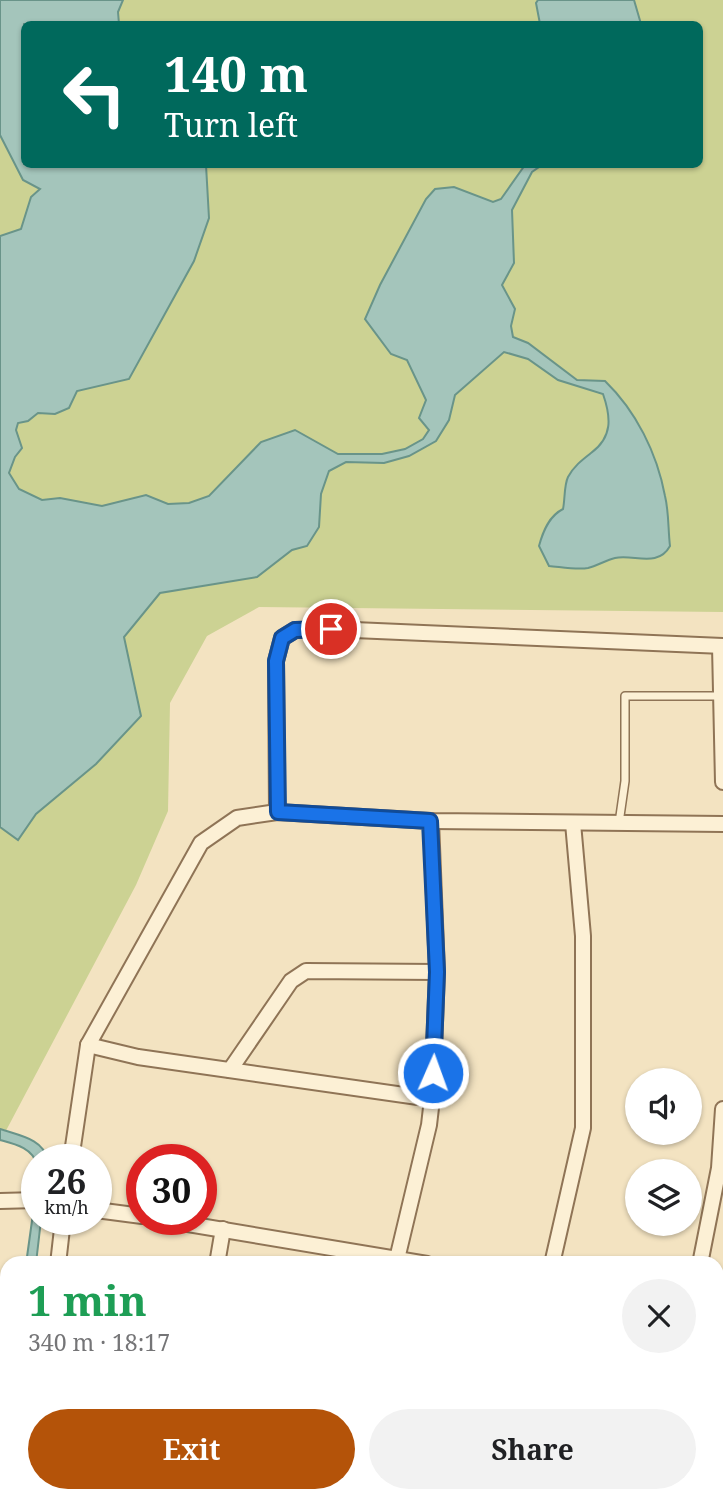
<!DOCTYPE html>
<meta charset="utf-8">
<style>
body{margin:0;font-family:"Noto Serif",serif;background:#f2f2f2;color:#202124;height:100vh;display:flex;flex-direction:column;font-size:26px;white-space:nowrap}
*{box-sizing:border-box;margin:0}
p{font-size:23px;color:#757577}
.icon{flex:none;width:38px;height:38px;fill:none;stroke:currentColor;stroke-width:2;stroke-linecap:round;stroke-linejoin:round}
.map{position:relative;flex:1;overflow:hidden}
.side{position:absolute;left:0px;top:1256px;width:724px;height:247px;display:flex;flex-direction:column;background:#fff;border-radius:21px 21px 0 0;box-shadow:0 2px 5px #0004}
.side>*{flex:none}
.guide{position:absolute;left:21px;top:21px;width:682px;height:147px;border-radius:10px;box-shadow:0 2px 5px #0004;background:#00695c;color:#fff;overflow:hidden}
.buttons{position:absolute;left:625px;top:1068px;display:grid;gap:14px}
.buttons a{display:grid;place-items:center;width:77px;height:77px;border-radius:50%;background:#fff;box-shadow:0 2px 5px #0004;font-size:35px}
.speed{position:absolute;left:21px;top:1144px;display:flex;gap:14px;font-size:35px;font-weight:700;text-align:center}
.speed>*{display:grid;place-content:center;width:91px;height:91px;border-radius:50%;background:#fff;box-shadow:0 2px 5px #0004;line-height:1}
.speed small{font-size:18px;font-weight:400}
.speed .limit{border:10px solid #d22;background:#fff;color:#111}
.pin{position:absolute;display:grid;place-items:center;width:60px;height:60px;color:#fff;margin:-30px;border:4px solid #fff;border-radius:50%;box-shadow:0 2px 7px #0007}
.me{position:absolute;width:77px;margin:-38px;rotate:2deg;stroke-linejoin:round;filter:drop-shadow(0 0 5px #0008)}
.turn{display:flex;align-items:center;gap:24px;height:147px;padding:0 28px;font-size:32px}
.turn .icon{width:91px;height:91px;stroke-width:2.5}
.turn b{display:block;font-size:49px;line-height:60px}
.round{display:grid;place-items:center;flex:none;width:74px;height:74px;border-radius:37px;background:#f2f2f2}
.summary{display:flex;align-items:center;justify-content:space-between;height:119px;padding:0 28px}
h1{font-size:42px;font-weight:700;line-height:52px;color:#1e9e55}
.action{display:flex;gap:14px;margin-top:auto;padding:14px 28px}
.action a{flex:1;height:80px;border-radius:42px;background:#b45309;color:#fff;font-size:28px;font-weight:700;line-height:80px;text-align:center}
.action a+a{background:#f2f2f2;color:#202124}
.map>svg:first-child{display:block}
.green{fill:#ccd293;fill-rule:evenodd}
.water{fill:#a4c5bb;stroke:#699489;stroke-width:2}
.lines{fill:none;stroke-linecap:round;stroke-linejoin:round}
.service-casing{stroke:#8f7456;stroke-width:10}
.minor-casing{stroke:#8f7456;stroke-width:18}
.service{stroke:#fcf0d5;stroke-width:7}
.minor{stroke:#fcf0d5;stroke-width:14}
.route-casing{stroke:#114b97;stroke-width:18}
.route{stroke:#1a73e8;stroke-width:12}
</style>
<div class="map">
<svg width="723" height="1502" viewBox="0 0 723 1502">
<rect width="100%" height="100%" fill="#f3e3c1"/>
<path class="green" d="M0 0H723V612L259 607 207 636 170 703 168 811 136 885 0 1142ZM24 24H700V164H24Z"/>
<g class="water">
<path d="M0 0H123L118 12 119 24H24V164L206 165 209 218 194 261 129 379 77 391 69 408 55 414 38 413 28 421 18 423 16 430 22 448 15 457 9 473 19 489 42 500 60 498 102 506 146 495 168 504 189 503 209 496 261 442 295 430 338 454H382L405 449 423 439 429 430 419 418 426 400 407 360 391 354 365 319 380 285 426 199 435 189 454 187 493 202 501 199 525 165H542L532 172 512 210 514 263 502 285 515 309 511 326 513 337 528 343 577 380 605 381C636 411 657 453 665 496 669 512 668 530 670 546 658 568 634 554 615 558 606 560 597 566 588 568 577 570 561 567 549 566L539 546C543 531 549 516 563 509 565 500 564 485 568 477 574 466 582 460 591 453 613 437 611 417 603 394L558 380 528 359 504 352 455 395 449 420 436 441 409 456 384 463 346 462 329 471 321 494 319 527 307 546 292 550 257 577 160 593 124 637 141 716 96 764 36 814 18 840 0 827V236L21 229 31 197 40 189 23 180 0 135Z"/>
<polygon points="538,0 634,0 641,24 540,24 536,3"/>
<path d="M0 1129C17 1135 45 1139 47 1160H37V1165C33 1148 15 1144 0 1140Z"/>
<polygon points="37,1185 37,1220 41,1220 36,1263 26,1264"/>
</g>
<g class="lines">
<g class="service-casing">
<polyline id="service" points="619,823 625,781 625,696 721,696"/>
</g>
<g class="minor-casing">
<g id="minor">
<polyline points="720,646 723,782"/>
<polyline points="277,812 276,661 282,638 295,630 331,629 723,646"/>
<polyline points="88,1045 138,1057 432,1099"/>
<polyline points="230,1070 291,981 306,971 437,972"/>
<polyline points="71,1160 88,1045 201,843 237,818 277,812 431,821 723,824"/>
<polyline points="0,1201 37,1200"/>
<polyline points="96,1210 142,1216"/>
<polyline points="164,1220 427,1264"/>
<polyline points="397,1259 429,1125 432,1099 437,972 431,821"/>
<polyline points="58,1264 63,1220"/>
<polyline points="217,1264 223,1229"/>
<polyline points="552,1264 583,1128 583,936 573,823"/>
<polyline points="700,1264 719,1168 723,1109"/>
<polyline points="718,1318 723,1319"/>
<polyline points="331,1496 365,1502"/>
<polyline points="31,1502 32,1496"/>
<polyline points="181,1502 182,1496"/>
<polyline points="465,1502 467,1496"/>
<polyline points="628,1502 630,1496"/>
</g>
</g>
<use href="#service" class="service"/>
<use href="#minor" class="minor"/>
</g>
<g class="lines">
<g class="route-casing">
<polyline id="route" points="331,629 295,630 282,638 276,661 278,812 430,821 437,972 433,1073"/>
</g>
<use href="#route" class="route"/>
</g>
</svg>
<div class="buttons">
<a><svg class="icon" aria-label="sound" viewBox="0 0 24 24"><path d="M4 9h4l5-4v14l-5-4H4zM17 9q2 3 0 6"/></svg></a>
<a><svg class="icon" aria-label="layers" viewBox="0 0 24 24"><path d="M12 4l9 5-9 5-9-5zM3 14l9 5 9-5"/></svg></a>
</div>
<div class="speed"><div>26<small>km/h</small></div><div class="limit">30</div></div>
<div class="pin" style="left:331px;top:629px;background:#d93025"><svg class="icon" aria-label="arrive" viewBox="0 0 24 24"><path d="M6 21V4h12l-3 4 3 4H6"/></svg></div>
<svg class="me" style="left:433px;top:1073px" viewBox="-20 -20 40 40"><circle r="17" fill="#1a73e8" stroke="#fff" stroke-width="3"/><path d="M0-11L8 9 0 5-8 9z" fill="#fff"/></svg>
<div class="guide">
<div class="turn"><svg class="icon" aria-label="left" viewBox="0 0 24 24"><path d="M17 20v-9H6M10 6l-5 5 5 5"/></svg><div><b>140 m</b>Turn left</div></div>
</div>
<section class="side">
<div class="summary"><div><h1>1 min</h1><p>340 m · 18:17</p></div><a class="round"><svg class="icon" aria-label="close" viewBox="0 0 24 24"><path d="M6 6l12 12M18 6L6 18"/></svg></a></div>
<div class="action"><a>Exit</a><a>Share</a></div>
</section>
</div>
